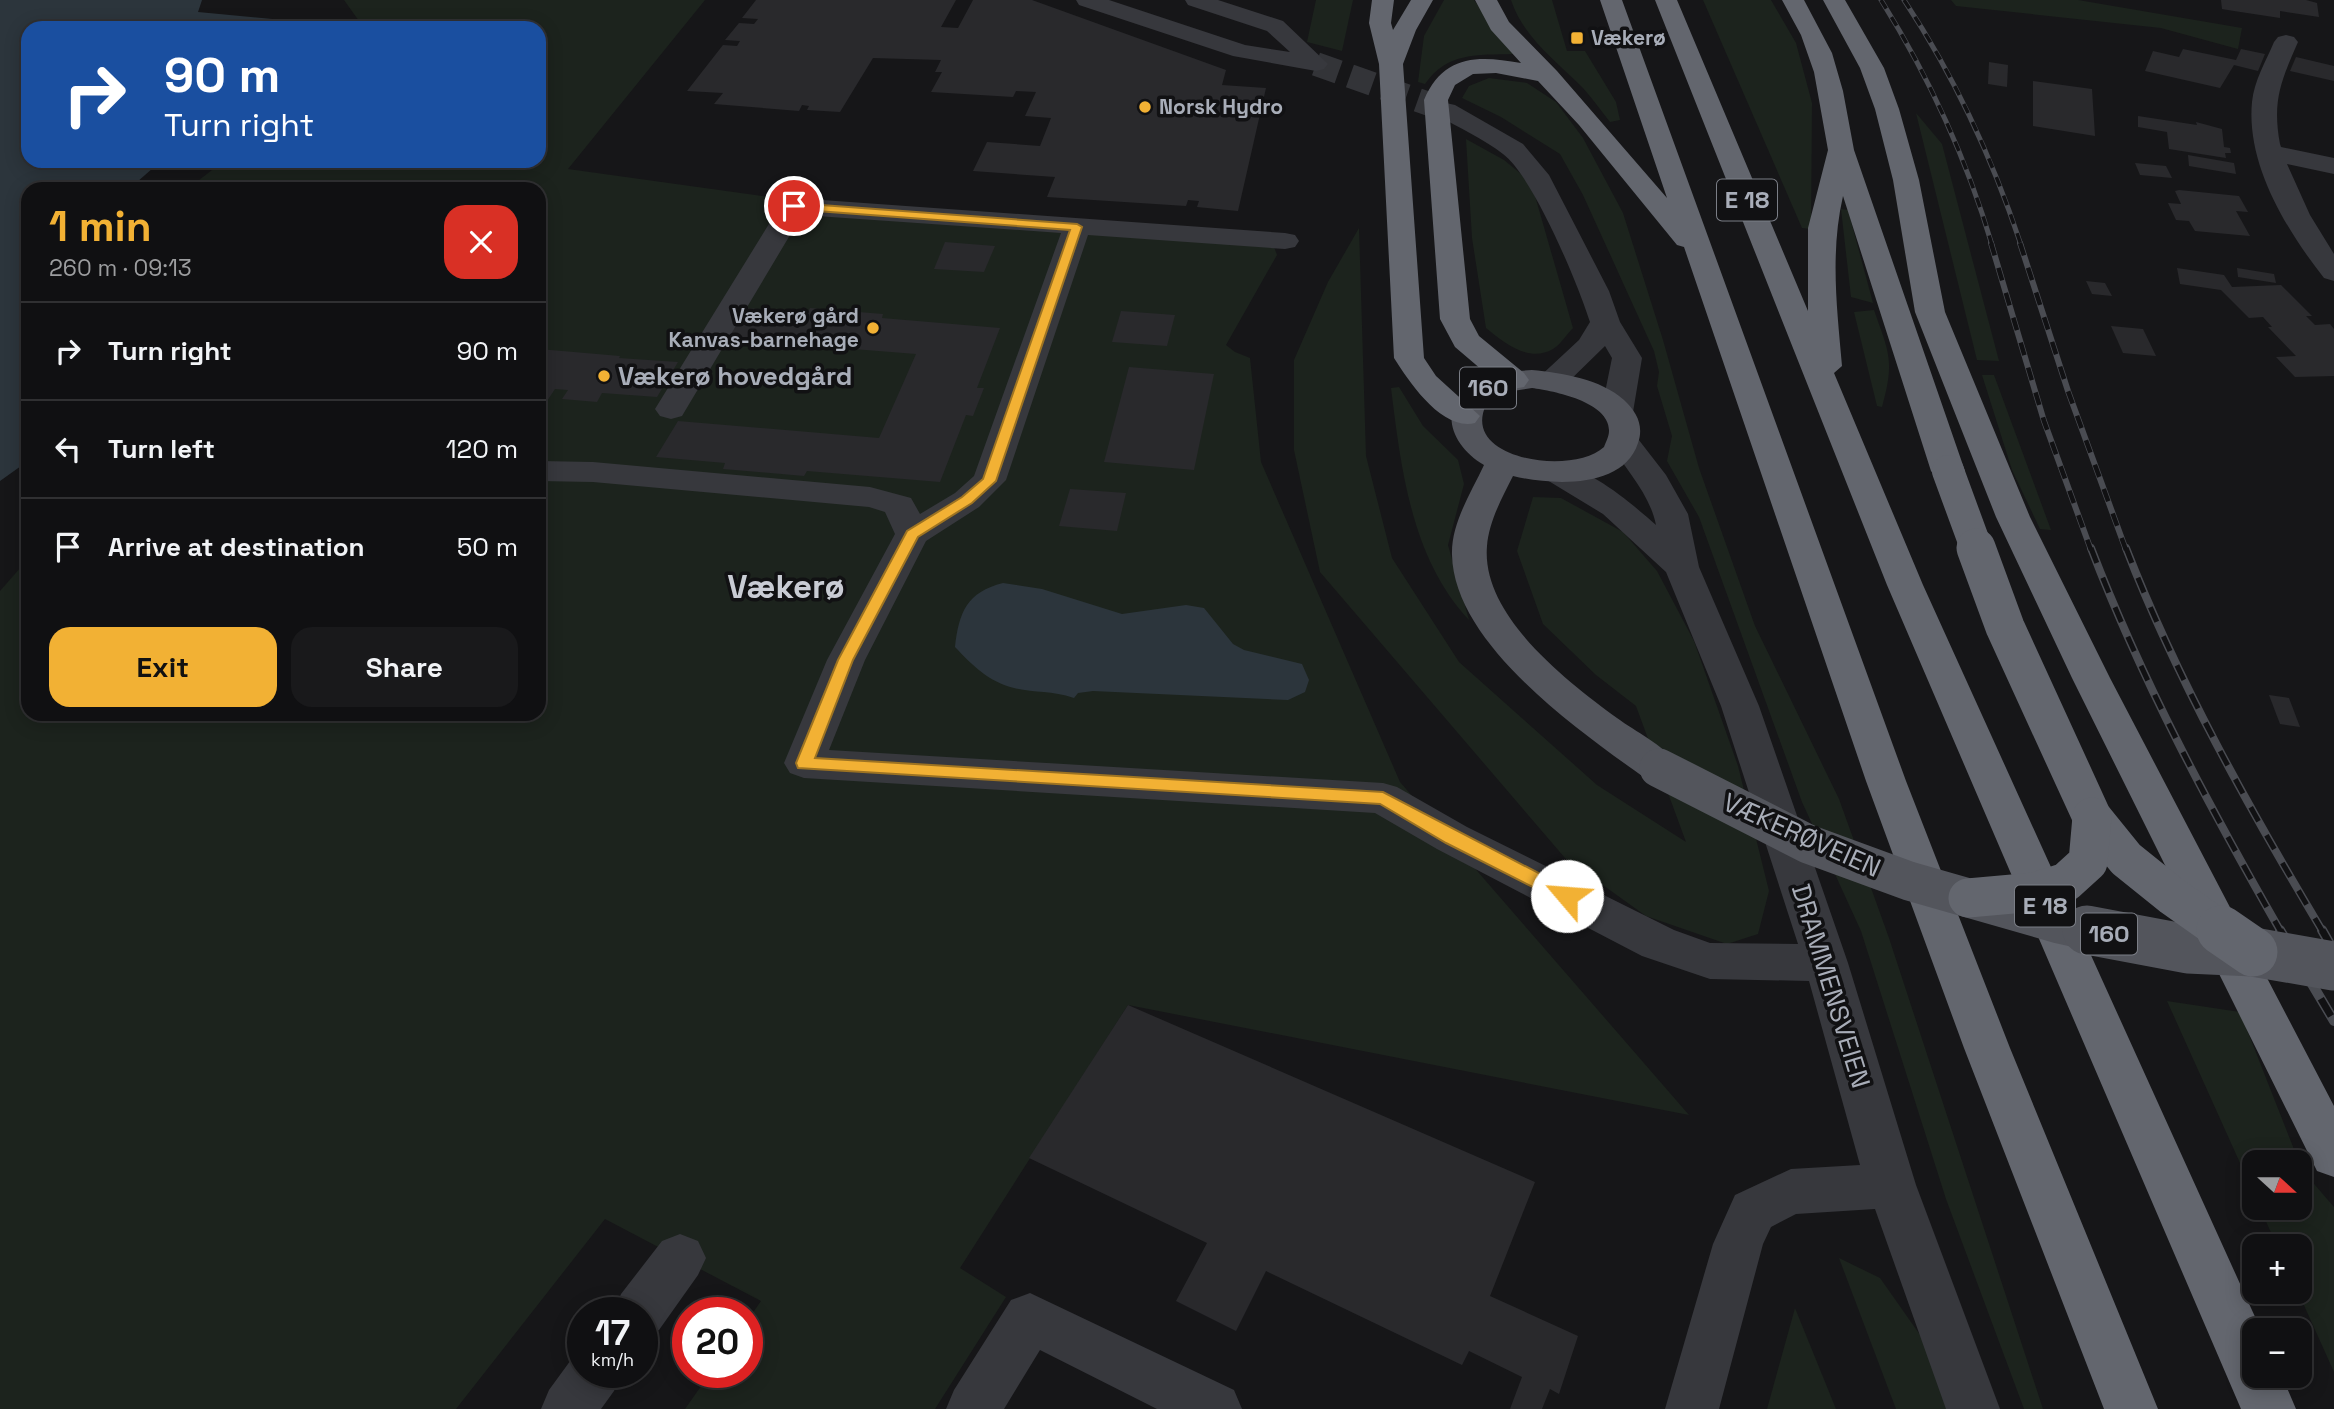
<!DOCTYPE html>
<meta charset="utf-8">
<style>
body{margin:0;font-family:"Space Grotesk",sans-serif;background:#19191b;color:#f1f3f6;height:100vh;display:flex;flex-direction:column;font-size:26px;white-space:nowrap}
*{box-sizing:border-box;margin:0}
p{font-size:23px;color:#9c9d9f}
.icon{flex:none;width:38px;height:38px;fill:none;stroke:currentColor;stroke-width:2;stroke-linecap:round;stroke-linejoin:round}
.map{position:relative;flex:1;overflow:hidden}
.details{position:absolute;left:21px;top:182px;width:525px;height:539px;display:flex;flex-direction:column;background:#101012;border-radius:21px;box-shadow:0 4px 18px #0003,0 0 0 2px #303032}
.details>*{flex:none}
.top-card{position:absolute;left:21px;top:21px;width:525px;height:147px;border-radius:21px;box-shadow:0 4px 18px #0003,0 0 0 2px #303032;background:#1a4fa0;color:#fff;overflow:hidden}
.needle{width:46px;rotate:111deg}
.fabs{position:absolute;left:2242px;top:1150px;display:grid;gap:14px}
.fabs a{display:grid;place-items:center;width:70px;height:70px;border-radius:14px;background:#101012;box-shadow:0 4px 18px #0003,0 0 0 2px #303032;font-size:35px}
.speed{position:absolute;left:567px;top:1297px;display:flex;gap:14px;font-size:35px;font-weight:700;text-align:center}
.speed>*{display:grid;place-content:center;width:91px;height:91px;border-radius:50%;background:#101012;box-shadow:0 4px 18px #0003,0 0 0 2px #303032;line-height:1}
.speed small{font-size:18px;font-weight:400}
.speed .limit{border:10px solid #d22;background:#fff;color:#111}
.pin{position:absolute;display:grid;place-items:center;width:60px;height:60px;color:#fff;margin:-30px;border:4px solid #fff;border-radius:50%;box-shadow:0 2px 7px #0007}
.me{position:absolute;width:77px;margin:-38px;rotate:297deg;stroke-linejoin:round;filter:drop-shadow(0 0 5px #0008)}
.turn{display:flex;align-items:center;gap:24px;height:147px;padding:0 28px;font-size:32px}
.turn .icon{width:91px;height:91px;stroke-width:2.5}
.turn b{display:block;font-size:49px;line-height:60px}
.round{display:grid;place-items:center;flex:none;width:74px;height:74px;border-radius:21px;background:#19191b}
.headline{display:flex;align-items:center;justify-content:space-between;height:119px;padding:0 28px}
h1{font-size:42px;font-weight:800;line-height:52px;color:#f2b134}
.button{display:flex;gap:14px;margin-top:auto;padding:14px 28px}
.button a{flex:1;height:80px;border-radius:21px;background:#f2b134;color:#111;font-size:28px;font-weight:800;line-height:80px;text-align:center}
.button a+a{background:#19191b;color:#f1f3f6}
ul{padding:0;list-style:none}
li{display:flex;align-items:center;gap:21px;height:98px;padding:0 28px;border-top:2px solid #303032}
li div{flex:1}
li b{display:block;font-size:26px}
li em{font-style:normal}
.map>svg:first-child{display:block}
.green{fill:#1c231d}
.water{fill:#2c353c}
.building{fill:#29292c}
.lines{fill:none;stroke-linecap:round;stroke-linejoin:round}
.minor-tunnel{stroke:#333438;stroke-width:24;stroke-dasharray:24 12;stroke-linecap:butt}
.minor{fill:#37383d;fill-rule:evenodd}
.major{fill:#53555c;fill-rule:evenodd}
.highway{fill:#63666e;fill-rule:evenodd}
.rail-far3-casing{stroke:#4a4c52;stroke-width:5}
.rail-far2-casing{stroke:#4a4c52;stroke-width:6}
.rail-far1-casing{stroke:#4a4c52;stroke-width:8}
.rail-casing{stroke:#4a4c52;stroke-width:10}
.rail-far3{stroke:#111113;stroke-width:3.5;stroke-dasharray:10;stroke-linecap:butt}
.rail-far2{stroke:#111113;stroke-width:4.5;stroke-dasharray:13;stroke-linecap:butt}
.rail-far1{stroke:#111113;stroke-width:5;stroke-dasharray:16;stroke-linecap:butt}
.rail{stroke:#111113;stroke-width:7;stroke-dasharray:20;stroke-linecap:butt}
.major-bridge-far1{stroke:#53555c;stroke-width:39}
.major-bridge{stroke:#53555c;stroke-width:49}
.highway-bridge-far2{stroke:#63666e;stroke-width:32}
.highway-bridge-far1{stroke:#63666e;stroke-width:39}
.highway-bridge{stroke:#63666e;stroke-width:49}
.route{fill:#f2b134;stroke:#9d7322;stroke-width:2}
.poi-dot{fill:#f2b134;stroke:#111113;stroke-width:2.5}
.labels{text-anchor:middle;stroke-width:7;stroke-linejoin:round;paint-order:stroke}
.far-poi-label{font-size:21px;font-weight:bold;fill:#a8adb8;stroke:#111113;text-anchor:start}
.shield{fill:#111113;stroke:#7b7e86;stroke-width:2}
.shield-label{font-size:24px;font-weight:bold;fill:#a8adb8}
.poi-label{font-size:26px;font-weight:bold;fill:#a8adb8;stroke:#111113;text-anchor:start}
.street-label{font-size:26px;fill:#a8adb8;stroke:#111113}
.district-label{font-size:33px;font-weight:bold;fill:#c9ccd4;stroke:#111113}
</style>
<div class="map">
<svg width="2334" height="1409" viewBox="0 0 2334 1409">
<rect width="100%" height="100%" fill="#161618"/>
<g class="green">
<polygon points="344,0 705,0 568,169 783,199 1270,236 1277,255 1226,345 1235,352 1250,358 1261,462 1400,782 1689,1115 1128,1005 960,1268 1006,1297 935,1409 685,1409 711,1372 747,1372 747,1321 761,1301 605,1219 456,1409 0,1409 0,591 28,559 28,714 539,714 539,189 197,189 199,180 224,161 539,161 539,28 364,28"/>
<polygon points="1316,0 1353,0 1342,51 1307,42"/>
<path d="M1444 0H1474L1514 54C1477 55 1447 52 1425 84L1418 82 1424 36Z"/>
<path d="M1511 0H1552L1567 51H1585L1616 102 1620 120 1610 122C1601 111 1593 99 1583 88 1556 61 1523 37 1511 0Z"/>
<polygon points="1703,0 1771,0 1796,43 1812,103 1811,229 1802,228"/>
<polygon points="1951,0 2078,0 2242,28 2238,49 2161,28 1956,6"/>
<polygon points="1489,78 1527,83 1556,102 1583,138 1623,213 1663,340 1699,468 1755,626 1839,799 1889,938 2043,1409 2024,1409 1946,1199 1861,931 1802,802 1699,517 1667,461 1672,436 1657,386 1659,372 1654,351 1583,195 1560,154 1501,117 1462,98 1469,86"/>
<polygon points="1916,113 1942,144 1999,361 1977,360"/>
<path d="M1466 139 1504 160 1531 182 1573 328C1567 334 1560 345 1553 349 1529 363 1504 343 1486 328L1472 238Z"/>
<polygon points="1841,209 1848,210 1873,303 1851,297"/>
<polygon points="1359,228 1366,456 1392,558 1459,662 1597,785 1686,842 1636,706 1596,675 1543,624 1517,551 1533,497 1561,498 1623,532 1657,571 1694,641 1738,766 1769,891 1758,934 1727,944 1646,916 1565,858 1320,572 1294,450 1294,360 1328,282"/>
<path d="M1874 310C1889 353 1895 361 1882 407L1877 406 1854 312Z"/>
<polygon points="1982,375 1994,375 2051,530 2040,529 2012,470"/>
<path d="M1399 387 1423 426 1458 460 1464 484 1448 545 1469 620C1411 558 1401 468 1391 388Z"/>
<polygon points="2167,1001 2240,1012 2299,1162 2254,1162 2254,1194"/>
<polygon points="2300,1162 2302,1170 2334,1207 2334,1372 2298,1292 2300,1246 2277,1246 2260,1208 2300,1208"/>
<polygon points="1839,1258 1880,1278 1925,1342 1948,1409 1896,1409"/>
<polygon points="1795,1308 1836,1409 1767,1409"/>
</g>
<g class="water">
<polygon points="0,0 202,0 198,12 283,20 293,28 28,28 28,161 161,161 129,189 28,189 28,461 0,481"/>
<path d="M1003 583 1042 589 1122 614 1186 605 1204 608 1233 644 1244 650 1302 664 1309 680 1305 692 1288 700 1093 691 1078 693 1074 698C1051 690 1034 693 1014 688 989 682 972 665 955 647 959 612 967 592 1003 583Z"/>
</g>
<g class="building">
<polygon points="756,0 956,0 941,27 958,28 973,0 1032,0 1226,70 1222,85 1266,88 1238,211 1197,207 1199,201 1188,200 1186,206 1047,197 1055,177 973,171 987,142 1040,146 1051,118 1025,116 1036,92 1016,91 1013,97 931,92 942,72 935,72 941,60 873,58 840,112 807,110 809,106 802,105 799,111 714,104 723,93 687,91 723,45 737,46 740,41 725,40 739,23 754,24 758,19 742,18"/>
<polygon points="2221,0 2306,0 2317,3 2319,17 2280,11 2280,18 2234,11 2222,9"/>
<polygon points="2183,49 2236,60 2241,49 2265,54 2258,71 2234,65 2220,88 2145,71 2153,51 2179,57"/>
<polygon points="2296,57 2334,66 2334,81 2290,71"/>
<polygon points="1989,62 2008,65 2007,87 1988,84"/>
<polygon points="2033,81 2092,89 2095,136 2033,126"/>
<polygon points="2138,116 2197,125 2196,122 2222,129 2224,147 2230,148 2231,153 2225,153 2226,158 2169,149 2167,132 2138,127"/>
<polygon points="2188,155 2234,163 2236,174 2189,166"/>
<polygon points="2135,163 2166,166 2172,178 2140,175"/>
<polygon points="2179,190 2239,196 2248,212 2236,211 2250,236 2195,231 2189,221 2176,220 2168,203 2181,204 2175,191"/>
<polygon points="945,242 995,246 984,272 934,269"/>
<polygon points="2177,268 2224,275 2232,287 2281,285 2312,316 2306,316 2315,325 2330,324 2334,329 2334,376 2295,377 2276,357 2296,356 2268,327 2272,327 2263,317 2249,318 2221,290 2180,284"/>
<polygon points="2237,268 2274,274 2276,283 2238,277"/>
<polygon points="2086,281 2105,283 2112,296 2092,294"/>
<polygon points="745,308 808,312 810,308 883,314 882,318 1000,328 977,388 984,388 973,416 966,415 940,482 807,471 804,476 723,469 725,463 656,457 678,421 879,438 916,354 726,339"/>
<polygon points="1121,311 1175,315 1167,346 1112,342"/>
<polygon points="2111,326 2143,329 2156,356 2123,353"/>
<polygon points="539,349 620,356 619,358 678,362 657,397 602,393 597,402 562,399 568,390 555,389 539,413"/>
<polygon points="1129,367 1214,374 1194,470 1104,462"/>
<polygon points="1070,489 1126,493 1117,531 1059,526"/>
<polygon points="2269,695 2289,698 2300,727 2280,724"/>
<polygon points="1128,1005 1535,1182 1490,1296 1578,1336 1559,1394 1550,1389 1542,1409 1510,1409 1522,1377 1469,1351 1462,1365 1266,1271 1236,1331 1176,1301 1207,1243 1029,1158"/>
</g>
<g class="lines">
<polyline class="minor-tunnel" points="1316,64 1446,110"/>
<g class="minor">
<polygon points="1076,0 1109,0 1245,45 1290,52 1267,31 1188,5 1185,0 1218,0 1283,21 1328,64 1324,69 1316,71 1233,56 1079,5"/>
<path d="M2286 35 2294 37 2298 42C2281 81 2272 101 2280 144L2281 147 2334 158V174L2287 164 2310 215 2334 254V281L2324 278C2287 231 2246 165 2252 102 2254 81 2266 61 2274 42L2278 37Z"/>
<path d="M1446 103 1455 105 1523 144 1549 175 1609 291 1620 322 1642 358 1633 412 1628 419 1617 422 1606 419 1601 412 1612 358 1605 346 1563 387 1552 389 1541 387 1536 380 1579 340 1590 322C1578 284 1533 176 1503 154 1484 139 1459 128 1437 115L1434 110 1437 105Z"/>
<path d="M794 198 1285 233 1295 235 1299 241 1295 247 1285 249 1088 235 1006 480 979 507 926 541 865 660 829 750 1383 783 1397 787 1467 827 1674 930 1710 943 1798 944 1721 706 1666 572 1603 514 1547 480 1542 473 1547 466C1580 458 1632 504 1656 525 1650 494 1625 468 1608 442L1613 435 1624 432 1635 435 1666 475 1688 514 1699 567 1759 706 1848 963 1916 1185 2000 1409H1946L1875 1209 1796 1214 1771 1227 1763 1244 1719 1409H1665L1713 1244 1735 1195 1791 1169 1860 1165 1809 981 1710 979 1642 956 1437 849 1375 813 804 778 790 773 784 763 827 660 895 534 885 512 869 507 593 482 539 481V461L593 462 870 487 911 498 920 514 955 493 974 476 1061 233 802 215 682 416 671 419 660 416 655 409 780 206 784 200Z"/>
<polygon points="680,1234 698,1241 706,1258 698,1275 659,1330 642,1336 642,1312 614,1312 621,1294 662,1241"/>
<polygon points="1030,1293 1234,1390 1242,1409 1157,1409 1040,1350 1004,1409 946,1409 954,1390 1011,1300"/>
<polygon points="583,1350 583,1372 622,1372 614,1391 601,1409 541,1409 549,1390 576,1353"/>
</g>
<path class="major" d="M1532 370C1562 373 1601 379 1624 400 1637 412 1644 426 1638 443 1623 490 1550 485 1513 476 1502 498 1489 521 1487 546 1481 616 1567 681 1617 718 1637 733 1667 746 1679 768L1673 778 1659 783 1645 778C1579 731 1454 644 1452 555 1451 523 1471 493 1484 465 1449 445 1435 402 1479 381 1495 373 1514 371 1532 370ZM1532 388C1554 391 1610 402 1609 431 1609 436 1606 442 1604 447 1573 476 1460 460 1486 405L1506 392Z"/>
<g class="highway">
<path d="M1372 0H1394L1391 23 1393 30 1411 0H1433L1416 30 1403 64 1424 358 1436 376 1480 416 1475 423C1442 431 1410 383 1394 358L1379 64 1369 23Z"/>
<path d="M1475 0H1497L1509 22 1557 71 1667 198 1600 0H1622L1906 781 2010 1048 2158 1409H2104L1964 1048 1866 781 1684 247 1677 245 1579 125 1538 81 1496 73 1473 74 1455 85 1448 100 1470 319 1479 336 1524 373 1529 380 1524 387 1513 389 1502 387 1455 347 1440 319 1424 100C1443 55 1477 55 1521 63L1491 30Z"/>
<path d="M1655 0H1677L1808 311V228L1828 150 1814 72 1801 35 1782 0H1804L1832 53 1843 91 1854 150 1965 471 1960 478 1948 481 1936 478 1931 471 1843 196C1830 253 1837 309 1842 366L1834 373 1923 585 2261 1330H2254V1376H2282L2296 1409H2241L1887 585Z"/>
<polygon points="1823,0 1845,0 1884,68 1899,109 1919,180 1945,312 2030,517 2110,678 2334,1106 2334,1177 2317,1171 2072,678 1996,517 1915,312 1893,180 1875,109 1860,68"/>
</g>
<g class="rail-far3-casing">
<g id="rail-far3">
<path d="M1881 0C1929 77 1966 157 1992 245"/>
<path d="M1904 0C1955 77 1992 157 2021 245"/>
</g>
</g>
<g class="rail-far2-casing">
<g id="rail-far2">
<polyline points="1991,243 2044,421 2091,550"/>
<polyline points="2020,243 2068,391 2126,550"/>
</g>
</g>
<g class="rail-far1-casing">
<g id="rail-far1">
<path d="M2091 548C2142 681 2210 808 2281 932"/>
<path d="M2126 548C2178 682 2249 808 2323 932"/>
</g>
</g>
<g class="rail-casing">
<g id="rail">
<polyline points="2280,930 2334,1021"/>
<polyline points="2322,930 2334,951"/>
</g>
</g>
<use href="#rail-far3" class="rail-far3"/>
<use href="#rail-far2" class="rail-far2"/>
<use href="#rail-far1" class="rail-far1"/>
<use href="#rail" class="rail"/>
<polyline class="major-bridge-far1" points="1659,768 1808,844 1909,881 2059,924 2095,932"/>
<polyline class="major-bridge" points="2087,930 2188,949 2253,952 2334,966"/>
<polyline class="highway-bridge-far2" points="1948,471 1977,550"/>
<g class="highway-bridge-far1">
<polyline points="1976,548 2005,627 2092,817 2126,859 2172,896 2223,932"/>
<polyline points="1968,898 2035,892 2066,882 2088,862 2092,817"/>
</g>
<polyline class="highway-bridge" points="2221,930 2253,952"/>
</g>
<polygon class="route" points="794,203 1077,224 1082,227 996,481 972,503 918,537 853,660 815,758 1383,792 1573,891 1575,896 1573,901 1560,901 1446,843 1380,804 798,768 796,763 838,660 907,531 962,497 983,479 1070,230 790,209 790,204"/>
<g class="poi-dot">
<rect x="1570" y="31" width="14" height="14" rx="3.5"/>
<circle cx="1145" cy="107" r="7"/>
<circle cx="873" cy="328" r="7"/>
<circle cx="604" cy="376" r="7"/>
</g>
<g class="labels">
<g class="far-poi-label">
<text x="1591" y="45">Vækerø</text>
<text x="1159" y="114">Norsk Hydro</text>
<text x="859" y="323" text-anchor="end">Vækerø gård<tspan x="859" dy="24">Kanvas-barnehage</tspan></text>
</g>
<g class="shield">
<rect x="1717" y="179.5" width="60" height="41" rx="5"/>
<rect x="1460" y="367.5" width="56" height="41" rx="5"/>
<rect x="2015" y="885.5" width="60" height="41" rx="5"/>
<rect x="2081" y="913.5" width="56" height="41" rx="5"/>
</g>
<g class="shield-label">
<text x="1747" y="208">E 18</text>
<text x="1488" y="396">160</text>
<text x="2045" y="914">E 18</text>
<text x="2109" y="942">160</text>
</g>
<g class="poi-label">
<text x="618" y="385">Vækerø hovedgård</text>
</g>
<g class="street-label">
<text transform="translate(1802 835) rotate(24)" y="9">VÆKERØVEIEN</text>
<text transform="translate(1831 986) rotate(73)" y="9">DRAMMENSVEIEN</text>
</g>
<g class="district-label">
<text x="786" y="598">Vækerø</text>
</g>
</g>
</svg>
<div class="fabs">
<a><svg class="needle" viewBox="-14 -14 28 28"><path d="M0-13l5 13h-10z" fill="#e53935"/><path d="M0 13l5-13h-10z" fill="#9c9d9f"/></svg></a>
<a>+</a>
<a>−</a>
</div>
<div class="speed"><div>17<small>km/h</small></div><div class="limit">20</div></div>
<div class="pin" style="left:794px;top:206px;background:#d93025"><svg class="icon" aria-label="arrive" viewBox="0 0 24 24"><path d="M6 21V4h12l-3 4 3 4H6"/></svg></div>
<svg class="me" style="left:1567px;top:896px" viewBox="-20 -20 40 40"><circle r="19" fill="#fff"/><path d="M0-13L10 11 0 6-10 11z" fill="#f2b134"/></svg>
<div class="top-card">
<div class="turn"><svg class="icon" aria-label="right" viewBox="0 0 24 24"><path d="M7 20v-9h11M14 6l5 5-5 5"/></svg><div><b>90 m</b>Turn right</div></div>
</div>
<section class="details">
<div class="headline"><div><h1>1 min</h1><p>260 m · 09:13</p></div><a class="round" style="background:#d93025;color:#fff"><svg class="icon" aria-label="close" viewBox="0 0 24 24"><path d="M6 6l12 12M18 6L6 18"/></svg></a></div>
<ul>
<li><svg class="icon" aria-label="right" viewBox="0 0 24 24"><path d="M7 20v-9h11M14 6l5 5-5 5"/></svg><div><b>Turn right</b></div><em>90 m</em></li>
<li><svg class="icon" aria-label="left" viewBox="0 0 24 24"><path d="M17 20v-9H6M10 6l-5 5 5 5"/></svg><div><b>Turn left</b></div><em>120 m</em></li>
<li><svg class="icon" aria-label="arrive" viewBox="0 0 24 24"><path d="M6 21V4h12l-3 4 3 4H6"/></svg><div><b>Arrive at destination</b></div><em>50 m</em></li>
</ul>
<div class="button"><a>Exit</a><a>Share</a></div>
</section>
</div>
